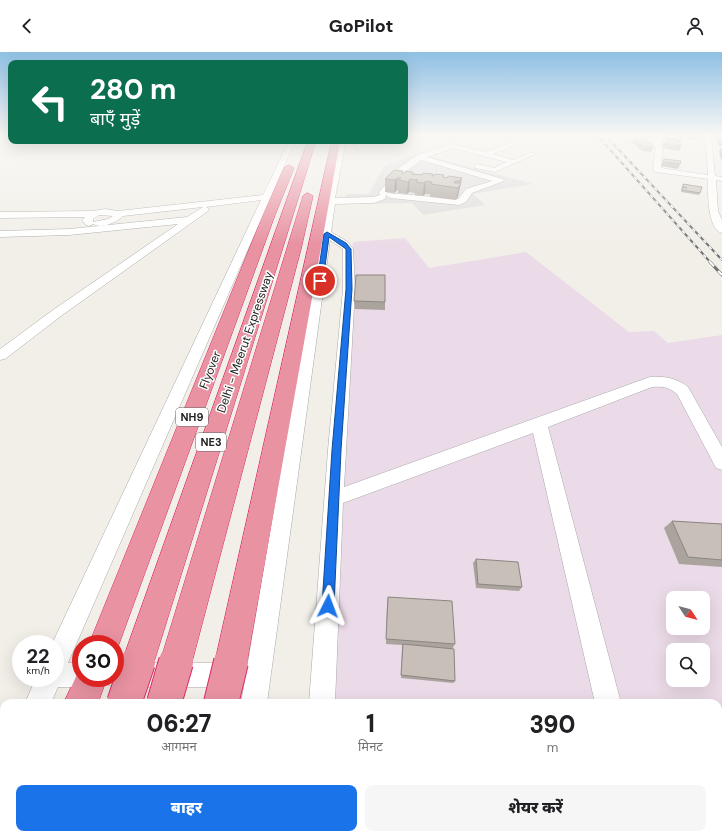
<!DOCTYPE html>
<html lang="hi">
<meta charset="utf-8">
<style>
body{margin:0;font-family:"DM Sans","Noto Sans Devanagari",sans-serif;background:#f6f6f6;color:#202124;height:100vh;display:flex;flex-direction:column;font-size:15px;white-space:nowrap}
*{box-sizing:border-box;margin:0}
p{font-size:13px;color:#757577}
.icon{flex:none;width:22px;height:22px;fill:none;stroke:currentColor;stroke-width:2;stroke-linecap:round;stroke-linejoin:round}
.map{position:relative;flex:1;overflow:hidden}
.drawer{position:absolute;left:0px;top:647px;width:722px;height:140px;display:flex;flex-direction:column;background:#fff;border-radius:12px 12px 0 0;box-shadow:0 4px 16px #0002}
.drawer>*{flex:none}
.guide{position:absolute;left:8px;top:8px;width:400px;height:84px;border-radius:8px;box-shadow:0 4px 16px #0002;background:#0b6e4f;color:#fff;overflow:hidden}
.needle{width:26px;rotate:126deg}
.buttons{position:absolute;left:666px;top:539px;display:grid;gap:8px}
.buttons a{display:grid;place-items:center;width:44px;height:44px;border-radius:8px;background:#fff;box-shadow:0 4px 16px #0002;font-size:20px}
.speed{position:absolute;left:12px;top:583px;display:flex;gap:8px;font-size:20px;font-weight:700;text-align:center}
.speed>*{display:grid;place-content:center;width:52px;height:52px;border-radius:50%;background:#fff;box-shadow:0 4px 16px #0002;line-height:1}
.speed small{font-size:10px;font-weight:400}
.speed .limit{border:6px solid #d22;background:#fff;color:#111}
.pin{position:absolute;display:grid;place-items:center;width:34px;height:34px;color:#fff;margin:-17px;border:2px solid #fff;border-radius:50%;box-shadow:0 1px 4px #0007}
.me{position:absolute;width:44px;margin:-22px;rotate:3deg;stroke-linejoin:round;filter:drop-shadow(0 0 3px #0008)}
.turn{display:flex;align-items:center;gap:14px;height:84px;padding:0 16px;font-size:18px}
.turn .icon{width:52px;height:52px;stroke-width:2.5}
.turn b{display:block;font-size:28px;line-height:34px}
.eta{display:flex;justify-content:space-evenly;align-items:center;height:68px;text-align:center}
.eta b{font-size:24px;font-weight:800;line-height:28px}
.action{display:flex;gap:8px;margin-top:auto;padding:8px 16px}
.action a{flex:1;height:46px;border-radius:8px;background:#1a73e8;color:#fff;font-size:16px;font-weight:800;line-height:46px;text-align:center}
.action a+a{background:#f6f6f6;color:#202124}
header{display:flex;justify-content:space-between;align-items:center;height:52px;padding:0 16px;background:#fff;font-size:18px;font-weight:800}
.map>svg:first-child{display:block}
.residential{fill:#e0dfdf}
.industrial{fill:#ebdbe8;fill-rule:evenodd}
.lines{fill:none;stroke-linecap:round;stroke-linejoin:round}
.minor-casing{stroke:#a9a9a9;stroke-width:1}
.highway-casing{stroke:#dc2a67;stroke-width:1}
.minor{fill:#fff;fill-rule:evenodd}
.highway{fill:#e892a2;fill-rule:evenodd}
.rail-far1-casing{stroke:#707070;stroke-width:2}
.rail-casing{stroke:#707070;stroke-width:3}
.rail-far1{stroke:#fff;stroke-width:1.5;stroke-dasharray:4;stroke-linecap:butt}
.rail{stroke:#fff;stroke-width:2;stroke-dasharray:6;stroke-linecap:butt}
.highway-bridge-casing{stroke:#dc2a67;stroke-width:36;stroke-linecap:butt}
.highway-bridge{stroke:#e892a2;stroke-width:34}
.wall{fill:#aba49e}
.shaded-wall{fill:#8b8681}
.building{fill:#c7bfb8;stroke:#8b8681}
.route{fill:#1a73e8;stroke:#114b97}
.labels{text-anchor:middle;stroke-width:3;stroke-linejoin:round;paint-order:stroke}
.shield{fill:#fff;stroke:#646464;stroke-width:1}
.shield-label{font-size:11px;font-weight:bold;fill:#222}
.street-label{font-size:12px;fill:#222;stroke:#fff}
</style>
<header><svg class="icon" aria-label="back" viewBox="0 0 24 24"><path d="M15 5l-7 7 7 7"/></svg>GoPilot<svg class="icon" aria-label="person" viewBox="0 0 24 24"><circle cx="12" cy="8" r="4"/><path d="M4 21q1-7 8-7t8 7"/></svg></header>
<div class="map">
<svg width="722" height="787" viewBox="0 0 722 787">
<rect width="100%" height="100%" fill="#f2efe9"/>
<polygon class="residential" points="418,101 533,132 473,142 485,153 423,163 412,151 345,152 346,142 369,142 384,114"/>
<path class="industrial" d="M405 186 429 216 526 200 629 280 654 279 668 291 722 283V787H319V783H718V651H326L353 190ZM673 546H703V576H673ZM673 598H703V628H673Z"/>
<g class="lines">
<g class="minor-casing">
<g id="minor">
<path d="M615 83H621L626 86 656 91 657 83H663L661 116 708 123 705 83H711L715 124 722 125V129L716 128 718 159 722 168V181C707 177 708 140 708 127L655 120 653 117 656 95 622 89Z"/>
<path d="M289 89H295L68 611H81V626H92L90 632 81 635H58L51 651H25L36 626H55V592H52L261 148 206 155 209 157 208 159 61 264 5 307 0 308V297L53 258 178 172 69 183 0 185V179L69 177 187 165 203 155 123 164C116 171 102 177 93 172L89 174 86 173 82 168 85 165 0 166V160L93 159 105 157 118 159 263 143ZM99 163 113 164 108 167 93 170V167Z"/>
<path d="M340 89H346L335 146 373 145 380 143 379 141 380 139 399 116 417 103 453 92 485 100 515 89 518 91 517 92 493 102 513 108 530 101H534L536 102 495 120 475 116 474 114 478 112 494 116 506 110 453 96 427 105 503 127 504 129 472 141 466 150 459 153 390 146 386 143 385 147 374 151 335 152 331 180 348 190 353 197 355 237 344 435 650 325C664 324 677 326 688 335L722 395V418L716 416 677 342C669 335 662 334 652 335L548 375 621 651H595L533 381 343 451 335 651H309L328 398 343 237V197L330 188 267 651H241L327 147ZM421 108 492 129 466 137 458 147 387 141 405 120Z"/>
<polygon points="356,89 362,89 361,97 356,96"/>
<polygon points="115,611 233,611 242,614 245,623 242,632 233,635 115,635 106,632 104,626 115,626"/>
<polygon points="4,718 4,755 0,756 0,719"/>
<rect x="219" y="783" width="30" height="4"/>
<rect x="300" y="783" width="30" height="4"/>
<polygon points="627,783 657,783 658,787 628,787"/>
</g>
</g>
<g class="highway-casing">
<g id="highway">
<polygon points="308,89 316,89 154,610 149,621 138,626 127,621 122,610"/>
<polygon points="332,89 340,89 247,610 242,621 231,626 220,621 215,610"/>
<polygon points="289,113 294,116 275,163 115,603 115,592 89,592 263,163 284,116"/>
<polygon points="308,141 313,144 301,197 192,610 187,621 176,626 165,621 160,610 303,144"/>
<polygon points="81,614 81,626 107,626 98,651 64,651"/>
<polygon points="10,783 50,783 48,787 8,787"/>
<polygon points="61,783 101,783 100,787 60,787"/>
<polygon points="107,783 147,783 146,787 106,787"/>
<polygon points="173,783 213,783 212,787 172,787"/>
</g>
</g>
<use href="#minor" class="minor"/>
<use href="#highway" class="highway"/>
<g class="rail-far1-casing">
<g id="rail-far1">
<polyline points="597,83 711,211"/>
<polyline points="605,83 722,208"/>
</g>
</g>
<g class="rail-casing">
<polyline id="rail" points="710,210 722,223"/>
</g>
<use href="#rail-far1" class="rail-far1"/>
<use href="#rail" class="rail"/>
<g class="highway-bridge-casing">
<g id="highway-bridge">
<polyline points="124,651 138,610"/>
<polyline points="164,651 176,610"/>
<polyline points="221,651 231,610"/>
</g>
</g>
<use href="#highway-bridge" class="highway-bridge"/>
</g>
<g class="wall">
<polygon points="666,83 698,83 698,86 697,88 682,86 680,91 666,89"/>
<polygon points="716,83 722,83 722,94 718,94"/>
<polygon points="634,86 646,91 653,96 651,100 642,99 632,90"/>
<polygon points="664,90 681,95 679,99 662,96"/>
<polygon points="720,97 722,97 722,108 721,108 719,99"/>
<polygon points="664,107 680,112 678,117 661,114"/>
<polygon points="413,120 413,122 422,123 433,122 433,124 444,123 444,125 462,126 458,144 456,148 430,145 430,142 425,142 423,144 415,143 415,141 409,140 407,142 398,141 398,138 397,138 394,141 385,140 385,127 403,121"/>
<polygon points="682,134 683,134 700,141 699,143 681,140"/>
<polygon points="354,249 385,250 385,258 355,257"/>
<polygon points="672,469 722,472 722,515 679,512 664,476"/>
<polygon points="476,507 522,535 519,539 476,536 473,511"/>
<polygon points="388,545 455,592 452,597 455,629 453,631 401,626 402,593 386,592 387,551"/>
</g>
<g class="shaded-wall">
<polygon points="397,126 397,138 394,141 395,128"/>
<polygon points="462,126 458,144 456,148 460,129"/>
<polygon points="410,127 409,140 407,142 408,130"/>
<polygon points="426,129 425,142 423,144 424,131"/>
</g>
<g class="building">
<polygon points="667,83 682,84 681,89 667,87"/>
<polygon points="683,83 698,83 698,86 683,84"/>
<polygon points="718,83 722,83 722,92 720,92"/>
<polygon points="634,86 647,88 646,91 653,92 653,96 644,95"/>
<polygon points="664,90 681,93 681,95 664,92"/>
<polygon points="720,97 722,97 722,106"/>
<polygon points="664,107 681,109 680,112 663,110"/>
<polygon points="394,118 403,119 402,121 404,121 406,119 413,120 412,122 422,123 423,121 433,122 432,124 434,124 435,122 444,123 443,125 447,126 448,124 462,126 460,129 455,129 454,131 461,131 458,136 431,132 432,130 426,129 424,131 416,130 418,128 410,127 408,130 399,128 401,126 397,126 395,128 385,127"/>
<polygon points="683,132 702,135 700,141 682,138 683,135 687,136 683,135"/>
<polygon points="356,223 385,223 385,250 354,249"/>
<polygon points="672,469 722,472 722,508 688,505"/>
<polygon points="476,507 518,510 522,535 478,532"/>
<polygon points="388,545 452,549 455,592 386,587"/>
<polygon points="403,592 454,597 455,629 401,623"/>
</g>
<linearGradient id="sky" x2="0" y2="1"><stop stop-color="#8fc0e4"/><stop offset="0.43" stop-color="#f9f8f5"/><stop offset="1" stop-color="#f9f8f5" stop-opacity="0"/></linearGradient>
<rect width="722" height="193" fill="url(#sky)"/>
<polygon class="route" points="327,180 346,191 351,197 352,237 341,398 334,554 332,558 328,560 323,558 322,554 332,398 346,237 346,197 329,185 323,229 317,230 324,182"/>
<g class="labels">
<g class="shield">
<rect x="176" y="356" width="32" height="18" rx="3"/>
<rect x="196" y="381" width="30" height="18" rx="3"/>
</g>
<g class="shield-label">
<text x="192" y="369">NH9</text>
<text x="211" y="394">NE3</text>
</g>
<g class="street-label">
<text transform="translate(245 290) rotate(-71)" y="4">Delhi - Meerut Expressway</text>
<text transform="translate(210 318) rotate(-69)" y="4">Flyover</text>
</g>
</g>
</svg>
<div class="buttons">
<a><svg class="needle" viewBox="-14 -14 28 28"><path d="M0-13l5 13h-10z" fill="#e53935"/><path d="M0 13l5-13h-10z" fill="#757577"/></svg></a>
<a><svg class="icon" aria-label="search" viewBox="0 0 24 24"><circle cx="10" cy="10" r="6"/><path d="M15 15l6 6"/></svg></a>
</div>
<div class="speed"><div>22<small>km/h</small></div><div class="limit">30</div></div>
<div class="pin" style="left:320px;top:229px;background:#d93025"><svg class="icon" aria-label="arrive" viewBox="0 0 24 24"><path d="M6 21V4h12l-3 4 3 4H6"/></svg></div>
<svg class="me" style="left:328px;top:554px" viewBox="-20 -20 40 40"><path d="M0-17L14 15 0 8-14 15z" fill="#1a73e8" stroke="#fff" stroke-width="4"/></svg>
<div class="guide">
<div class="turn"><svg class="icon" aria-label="left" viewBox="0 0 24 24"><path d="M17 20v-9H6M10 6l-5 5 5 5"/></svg><div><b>280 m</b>बाएँ मुड़ें</div></div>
</div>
<section class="drawer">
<div class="eta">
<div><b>06:27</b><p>आगमन</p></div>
<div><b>1</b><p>मिनट</p></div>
<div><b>390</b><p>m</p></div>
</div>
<div class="action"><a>बाहर</a><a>शेयर करें</a></div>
</section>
</div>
